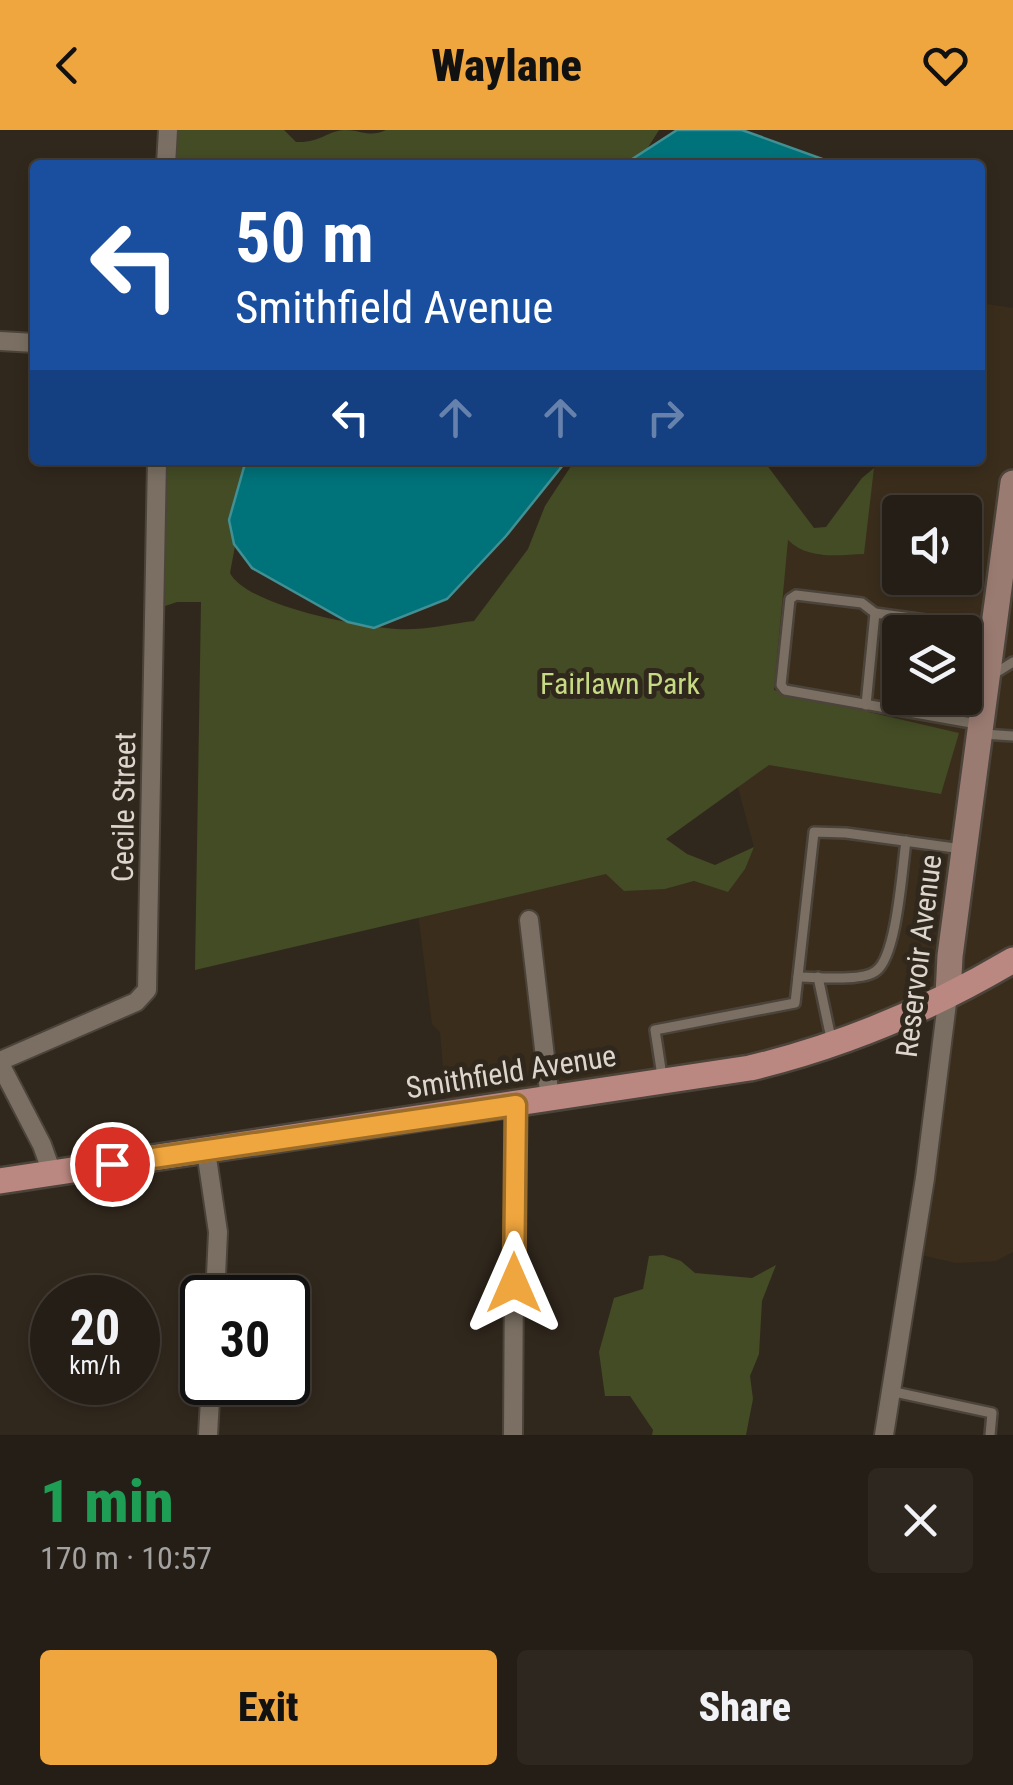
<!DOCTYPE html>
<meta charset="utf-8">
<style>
body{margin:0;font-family:"Roboto Condensed",sans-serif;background:#2d271f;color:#f1f3f6;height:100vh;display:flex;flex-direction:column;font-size:38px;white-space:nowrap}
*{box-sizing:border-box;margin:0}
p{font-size:32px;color:#a3a2a1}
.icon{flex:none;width:55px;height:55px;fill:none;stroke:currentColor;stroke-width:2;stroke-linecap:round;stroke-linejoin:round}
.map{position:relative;height:1305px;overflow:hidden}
.drawer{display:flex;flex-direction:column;background:#251e16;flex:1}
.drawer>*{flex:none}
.hud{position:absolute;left:30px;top:30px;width:955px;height:305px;border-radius:10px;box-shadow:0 5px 15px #0003,0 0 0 2px #423c35;background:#1a4fa0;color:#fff;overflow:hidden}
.controls{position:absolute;left:882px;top:365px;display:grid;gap:20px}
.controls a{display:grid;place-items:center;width:100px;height:100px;border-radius:10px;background:#251e16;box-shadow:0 5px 15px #0003,0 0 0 2px #423c35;font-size:50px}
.speed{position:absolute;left:30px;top:1145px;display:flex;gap:20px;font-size:50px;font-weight:700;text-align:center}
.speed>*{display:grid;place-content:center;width:130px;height:130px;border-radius:50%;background:#251e16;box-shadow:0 5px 15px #0003,0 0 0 2px #423c35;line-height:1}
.speed small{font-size:25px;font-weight:400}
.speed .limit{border:5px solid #111;border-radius:15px;background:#fff;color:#111}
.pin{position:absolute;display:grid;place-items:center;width:85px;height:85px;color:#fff;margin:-42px;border:5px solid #fff;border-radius:50%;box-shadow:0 2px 10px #0007}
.me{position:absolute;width:110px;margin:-55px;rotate:0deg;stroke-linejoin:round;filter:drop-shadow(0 0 8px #0008)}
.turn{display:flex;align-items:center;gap:35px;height:210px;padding:0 40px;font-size:45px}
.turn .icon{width:130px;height:130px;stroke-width:2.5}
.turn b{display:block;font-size:70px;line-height:85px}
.lanes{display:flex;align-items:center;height:95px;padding:0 40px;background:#0003;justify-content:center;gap:50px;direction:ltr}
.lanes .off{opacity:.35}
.round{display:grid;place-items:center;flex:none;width:105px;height:105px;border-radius:10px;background:#2d271f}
.headline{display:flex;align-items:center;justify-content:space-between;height:170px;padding:0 40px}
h1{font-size:60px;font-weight:800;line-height:75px;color:#1e9e55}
.button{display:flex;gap:20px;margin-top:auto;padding:20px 40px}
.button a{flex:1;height:115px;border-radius:10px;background:#f0a63f;color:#111;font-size:40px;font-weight:800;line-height:115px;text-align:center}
.button a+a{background:#2d271f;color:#f1f3f6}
header{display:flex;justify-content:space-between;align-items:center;height:130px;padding:0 40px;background:#f0a63f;color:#111;font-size:45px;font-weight:800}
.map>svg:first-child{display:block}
.built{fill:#3a2d1c;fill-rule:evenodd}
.green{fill:#434c25}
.water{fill:#00727a;stroke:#429093;stroke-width:2.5}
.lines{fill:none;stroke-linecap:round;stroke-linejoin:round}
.lane-casing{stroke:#4c443a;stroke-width:14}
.street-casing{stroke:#4c443a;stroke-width:22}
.secondary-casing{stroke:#4c443a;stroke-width:30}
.primary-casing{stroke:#4c443a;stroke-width:30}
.lane{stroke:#7a6f62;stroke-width:9}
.street{stroke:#7a6f62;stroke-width:18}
.secondary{stroke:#9a7b72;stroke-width:25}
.primary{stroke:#bb8881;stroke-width:25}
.route-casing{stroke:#9c6c29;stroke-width:25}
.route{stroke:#f0a63f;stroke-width:18}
.labels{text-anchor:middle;stroke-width:10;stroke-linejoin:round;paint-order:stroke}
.park-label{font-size:30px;fill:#c5da82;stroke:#31281d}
.street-label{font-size:30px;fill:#dcd6ce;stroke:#31281d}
</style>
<header><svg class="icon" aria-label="back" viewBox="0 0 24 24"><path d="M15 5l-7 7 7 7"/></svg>Waylane<svg class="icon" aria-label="heart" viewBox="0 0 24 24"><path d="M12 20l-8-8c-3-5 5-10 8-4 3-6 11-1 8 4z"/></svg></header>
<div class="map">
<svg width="1013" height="1305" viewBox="0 0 1013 1305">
<rect width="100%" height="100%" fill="#31281d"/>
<path class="built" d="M980 173 1013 178V1122L996 1131 956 1133 917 1124 944 871 840 910 447 984 440 902 432 894 416 767 534 724 665 759 694 751 729 761 754 717 737 654 726 373 821 426 874 338 886 330H980ZM900 382H965V448H900ZM900 502H965V568H900Z"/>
<g class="green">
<path d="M177 0H284L296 12C321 13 326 1 345 0 360 0 370 8 386 0H659L637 35H419L376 31 340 35H175Z"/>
<path d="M165 330H251L230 443C247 476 360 497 396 499 421 501 449 494 474 491L528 419 545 376 575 330H763L814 398 826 397 862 348 874 338 864 424C838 425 808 430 788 410L774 560 959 603 941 664 769 635 666 709 687 724 715 735 754 717 745 739 728 762 694 751 665 759 624 761 606 744 195 840 201 472H177L165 476 163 468Z"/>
<polygon points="663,1125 681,1131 695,1143 752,1148 776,1135 762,1171 759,1224 750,1246 753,1269 746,1305 652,1305 653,1300 630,1266 605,1266 599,1222 614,1168 643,1159 649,1126"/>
</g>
<g class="water">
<polygon points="677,0 742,0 839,35 623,35"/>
<polygon points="250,330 567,330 506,406 447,469 374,498 348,492 252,438 234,414 229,390 244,337"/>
</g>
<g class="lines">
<g class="lane-casing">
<g id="lane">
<polyline points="875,483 862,473 796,465 790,469 781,555 785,560 977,594"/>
<polyline points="994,544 1013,532"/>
<polyline points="866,575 875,483 992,499"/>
<polyline points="983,604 1013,606"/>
<path d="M798 847C816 847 862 852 876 841 897 826 902 739 906 711"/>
<polyline points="818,847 832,913"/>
<polyline points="662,946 655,900 795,873 814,702 846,703 962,719"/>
<polyline points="890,1261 992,1283 990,1305"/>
</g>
</g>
<g class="street-casing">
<g id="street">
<polyline points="166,35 168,0"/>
<polyline points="0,211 35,213"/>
<polyline points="529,790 550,970"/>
<polyline points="0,931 136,872 147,860 157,330"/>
<polyline points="0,934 42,1015 52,1043"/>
<polyline points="206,1021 218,1102 215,1168"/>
<polyline points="208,1305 211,1252"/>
<polyline points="513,1305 515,975"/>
<polyline points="884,1305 925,1048 948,865"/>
</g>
</g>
<g class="secondary-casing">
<polyline id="secondary" points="948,865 950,826 1013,353"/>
</g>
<g class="primary-casing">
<path id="primary" d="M0 1051 750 938C842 916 932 878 1013 830"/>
</g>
<use href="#lane" class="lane"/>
<use href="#street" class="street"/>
<use href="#secondary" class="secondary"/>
<use href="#primary" class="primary"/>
</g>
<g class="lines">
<g class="route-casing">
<polyline id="route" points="112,1034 516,975 514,1153"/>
</g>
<use href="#route" class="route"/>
</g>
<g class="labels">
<g class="park-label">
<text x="620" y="564">Fairlawn Park</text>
</g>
<g class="street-label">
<text transform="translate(124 677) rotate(-89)" y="10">Cecile Street</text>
<text transform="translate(919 826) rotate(-83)" y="10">Reservoir Avenue</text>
<text transform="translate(511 942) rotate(-9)" y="10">Smithfield Avenue</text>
</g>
</g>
</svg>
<div class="controls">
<a><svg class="icon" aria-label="sound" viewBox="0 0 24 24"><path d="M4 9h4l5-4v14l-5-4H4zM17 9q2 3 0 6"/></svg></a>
<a><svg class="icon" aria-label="layers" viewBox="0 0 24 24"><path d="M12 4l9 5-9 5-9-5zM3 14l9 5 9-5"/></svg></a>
</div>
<div class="speed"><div>20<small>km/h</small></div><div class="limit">30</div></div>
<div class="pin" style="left:112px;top:1034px;background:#d93025"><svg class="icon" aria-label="arrive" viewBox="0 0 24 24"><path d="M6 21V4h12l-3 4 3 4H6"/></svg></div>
<svg class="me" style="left:514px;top:1153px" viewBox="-20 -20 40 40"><path d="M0-17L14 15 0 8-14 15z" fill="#f0a63f" stroke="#fff" stroke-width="4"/></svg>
<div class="hud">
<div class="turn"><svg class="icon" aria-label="left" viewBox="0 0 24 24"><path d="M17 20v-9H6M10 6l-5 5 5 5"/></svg><div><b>50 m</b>Smithfield Avenue</div></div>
<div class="lanes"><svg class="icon" aria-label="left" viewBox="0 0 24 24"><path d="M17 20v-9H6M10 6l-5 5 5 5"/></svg><svg class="icon off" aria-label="ahead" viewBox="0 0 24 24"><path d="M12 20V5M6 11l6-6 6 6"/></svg><svg class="icon off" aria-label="ahead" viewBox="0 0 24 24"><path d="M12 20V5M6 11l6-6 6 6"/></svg><svg class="icon off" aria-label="right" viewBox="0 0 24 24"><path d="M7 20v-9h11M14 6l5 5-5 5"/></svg></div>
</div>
</div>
<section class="drawer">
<div class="headline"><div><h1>1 min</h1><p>170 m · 10:57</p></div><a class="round"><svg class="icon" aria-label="close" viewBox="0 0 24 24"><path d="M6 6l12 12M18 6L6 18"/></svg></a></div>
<div class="button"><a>Exit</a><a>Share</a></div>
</section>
